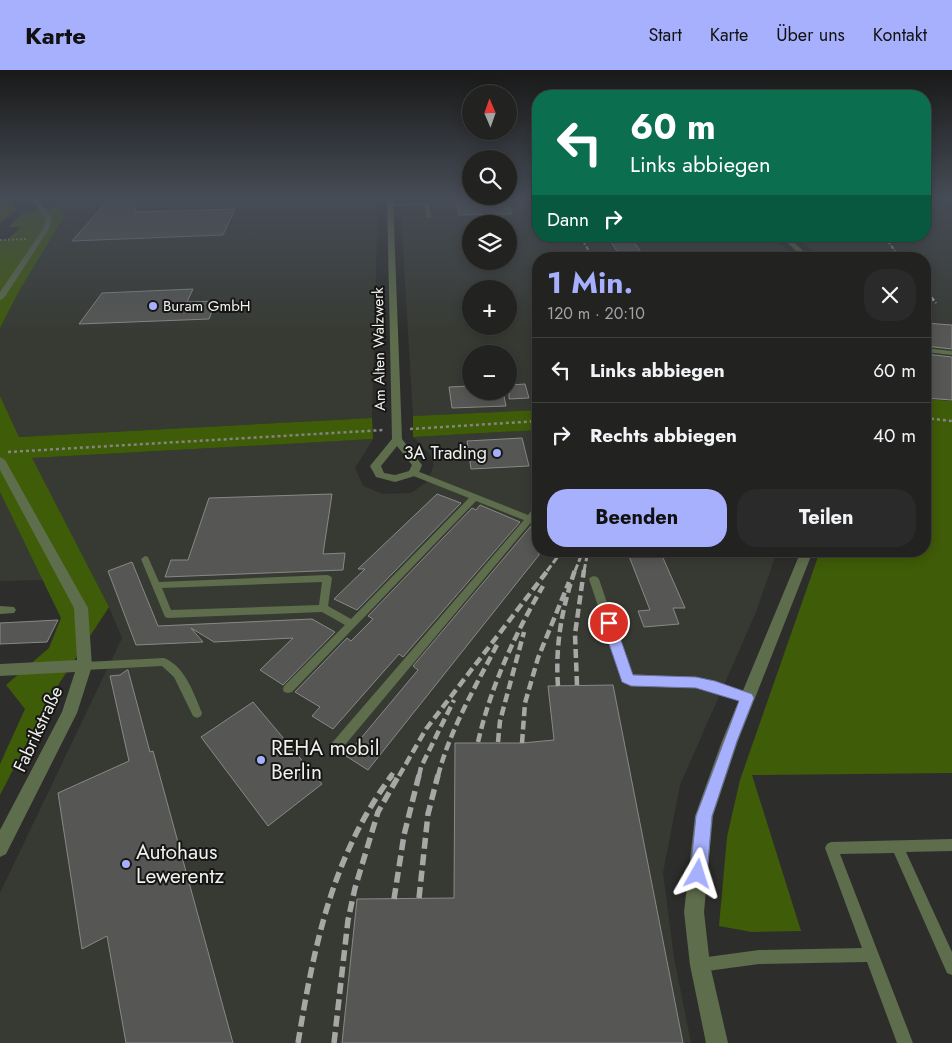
<!DOCTYPE html>
<html lang="de">
<meta charset="utf-8">
<style>
body{margin:0;font-family:Jost,sans-serif;background:#2a2a2a;color:#f1f3f6;height:100vh;display:flex;flex-direction:column;font-size:19px;white-space:nowrap}
*{box-sizing:border-box;margin:0}
p{font-size:16px;color:#a2a4a5}
.icon{flex:none;width:28px;height:28px;fill:none;stroke:currentColor;stroke-width:2;stroke-linecap:round;stroke-linejoin:round}
.map{position:relative;flex:1;overflow:hidden}
.details{position:absolute;left:532px;top:182px;width:399px;height:305px;display:flex;flex-direction:column;background:#222221;border-radius:20px;box-shadow:0 2px 12px #0003,0 0 0 1px #3f3f3f}
.details>*{flex:none}
.top-card{position:absolute;left:532px;top:20px;width:399px;height:152px;border-radius:20px;box-shadow:0 2px 12px #0003,0 0 0 1px #3f3f3f;background:#0b6e4f;color:#fff;overflow:hidden}
.needle{width:32px;rotate:358deg}
.tools{position:absolute;left:462px;top:15px;display:grid;gap:10px}
.tools a{display:grid;place-items:center;width:55px;height:55px;border-radius:50%;background:#222221;box-shadow:0 2px 12px #0003,0 0 0 1px #3f3f3f;font-size:25px}
.pin{position:absolute;display:grid;place-items:center;width:42px;height:42px;color:#fff;margin:-21px;border:2px solid #fff;border-radius:50%;box-shadow:0 1px 5px #0007}
.me{position:absolute;width:55px;margin:-28px;rotate:6deg;stroke-linejoin:round;filter:drop-shadow(0 0 4px #0008)}
.turn{display:flex;align-items:center;gap:18px;height:105px;padding:0 15px;font-size:22px}
.turn .icon{width:65px;height:65px;stroke-width:2.5}
.turn b{display:block;font-size:35px;line-height:42px}
.then{display:flex;align-items:center;height:48px;padding:0 15px;background:#0003;gap:10px;font-size:19px}
.round{display:grid;place-items:center;flex:none;width:52px;height:52px;border-radius:20px;background:#2a2a2a}
.headline{display:flex;align-items:center;justify-content:space-between;height:85px;padding:0 15px}
h1{font-size:30px;font-weight:700;line-height:38px;color:#a7b0fc}
.primary-button{display:flex;gap:10px;margin-top:auto;padding:10px 15px}
.primary-button a{flex:1;height:58px;border-radius:20px;background:#a7b0fc;color:#111;font-size:20px;font-weight:700;line-height:58px;text-align:center}
.primary-button a+a{background:#2a2a2a;color:#f1f3f6}
ul{padding:0;list-style:none}
li{display:flex;align-items:center;gap:15px;height:65px;padding:0 15px;border-top:1px solid #3f3f3f}
li div{flex:1}
li b{display:block;font-size:19px}
li em{font-style:normal}
header{display:flex;align-items:center;gap:30px;box-sizing:border-box;height:70px;padding:0 25px;background:#a7b0fc;color:#111}
header strong{font-size:24px}
nav{display:flex;gap:28px;margin-inline-start:auto;font-size:18px}
.map>svg:first-child{display:block}
.built{fill:#373a33;fill-rule:evenodd}
.green{fill:#3f5c08}
.building{fill:#565754;stroke:#888987}
.lines{fill:none;stroke-linecap:round;stroke-linejoin:round}
.path-far1{stroke:#848583;stroke-width:2;stroke-dasharray:2 2;stroke-linecap:butt}
.path{stroke:#848583;stroke-width:2.5;stroke-dasharray:3 3;stroke-linecap:butt}
.lane{fill:#5e6d4c;fill-rule:evenodd}
.street{fill:#5e6d4c;fill-rule:evenodd}
.rail-far4{stroke:#a7a8a6;stroke-width:2;stroke-dasharray:4 2;stroke-linecap:butt}
.rail-far3{stroke:#a7a8a6;stroke-width:2.5;stroke-dasharray:5 2.5;stroke-linecap:butt}
.rail-far2{stroke:#a7a8a6;stroke-width:3;stroke-dasharray:7 3;stroke-linecap:butt}
.rail-far1{stroke:#a7a8a6;stroke-width:4.5;stroke-dasharray:9 4.5;stroke-linecap:butt}
.rail{stroke:#a7a8a6;stroke-width:5.5;stroke-dasharray:11 5.5;stroke-linecap:butt}
.route{fill:#a7b0fc;stroke:#6d72a4}
.poi-dot{fill:#a7b0fc;stroke:#161615;stroke-width:2}
.labels{text-anchor:middle;stroke-width:4;stroke-linejoin:round;paint-order:stroke}
.far-poi-label{font-size:15px;fill:#f0f1ef;stroke:#161615;text-anchor:start}
.far-street-label{font-size:15px;fill:#f0f1ef;stroke:#161615}
.poi-label{font-size:18px;fill:#f0f1ef;stroke:#161615;text-anchor:end}
.street-label{font-size:18px;fill:#f0f1ef;stroke:#161615}
.near-poi-label{font-size:21px;fill:#f0f1ef;stroke:#161615;text-anchor:start}
</style>
<header>
<strong>Karte</strong>
<nav><a>Start</a><a>Karte</a><a>Über uns</a><a>Kontakt</a></nav>
</header>
<div class="map">
<svg width="952" height="973" viewBox="0 0 952 973">
<rect width="100%" height="100%" fill="#2d2e2c"/>
<g class="built">
<polygon points="55,128 378,128 372,348 19,367 0,326 0,258 18,223 64,148"/>
<path d="M400 128H539V166H771L797 189H539V340L413 346ZM471 154H509V191H471ZM471 219H509V256H471ZM471 284H509V321H471Z"/>
<polygon points="925,128 935,128 952,141 952,331 925,329 925,189 822,189 795,166 925,166"/>
<polygon points="539,360 539,481 777,481 756,542 680,715 663,803 674,888 691,973 0,973 0,823 122,568 109,537 31,388 373,369 355,398 363,416 383,424 411,423 428,411 434,394 429,383 413,367"/>
<polygon points="0,422 43,510 0,511"/>
</g>
<g class="green">
<polygon points="0,128 19,128 14,129 14,137 17,139 0,153"/>
<polygon points="58,136 64,147 18,223 0,258 0,170 7,170 21,157 9,157 23,142"/>
<polygon points="0,326 19,367 372,348 373,369 32,388 109,537 51,626 0,725 0,694 25,639 6,615 49,578 61,548 0,422"/>
<polygon points="925,329 952,331 952,703 752,705 801,861 752,862 719,856 727,767 740,710 820,481 925,481"/>
<polygon points="539,340 539,360 413,367 413,346"/>
</g>
<g class="building">
<polygon points="110,128 135,128 135,142 235,139 223,165 72,171"/>
<polygon points="456,128 506,128 512,144 459,145"/>
<polygon points="607,166 630,166 643,185 620,186"/>
<polygon points="193,219 187,232 216,231 209,249 79,254 102,223"/>
<polygon points="925,253 952,255 952,279 925,276"/>
<polygon points="925,284 952,287 952,330 925,328"/>
<polygon points="525,314 529,328 509,329 509,315"/>
<polygon points="471,316 471,321 503,321 506,336 452,338 449,317"/>
<polygon points="522,368 529,396 471,399 467,371"/>
<polygon points="332,424 323,484 345,483 343,500 165,507 171,490 188,490 209,428"/>
<polygon points="437,424 461,433 357,540 334,529 365,499 358,499"/>
<polygon points="480,435 520,452 403,587 399,584 333,659 312,646 320,637 295,622 347,568 351,571 373,549 368,546 472,438 476,440"/>
<polygon points="531,456 539,459 539,485 368,700 346,686 418,600 413,596"/>
<polygon points="627,481 660,481 685,538 673,538 679,554 644,557 638,541 650,540"/>
<polygon points="132,492 158,556 312,549 335,562 283,615 260,600 293,568 214,572 191,558 203,572 136,575 108,501"/>
<polygon points="58,550 47,572 0,574 0,553"/>
<polygon points="127,600 128,600 150,682 153,681 233,973 126,973 107,866 82,879 58,723 129,691 110,606 120,605"/>
<polygon points="613,615 683,973 342,973 357,829 454,828 455,673 522,673 554,670 548,616"/>
<polygon points="253,632 322,714 268,756 201,667"/>
</g>
<g class="lines">
<polyline class="path-far1" points="0,170 27,169"/>
<g class="path">
<polyline points="925,348 952,351"/>
<polyline points="410,359 539,351"/>
<polyline points="8,382 384,360"/>
</g>
<g class="lane">
<polygon points="425,133 429,135 431,148 427,147 425,136 424,135 390,136 388,135 390,134"/>
<polygon points="838,166 843,166 847,170 843,171"/>
<polygon points="751,184 756,189 751,189 750,186 649,189"/>
<polygon points="925,278 952,281 952,285 925,282"/>
<path d="M411 401H417L528 445 536 435 539 434V443L339 682 335 683 331 682 329 678 331 674 524 450 476 431 292 622 288 623 284 622 283 619 284 616 345 555 322 542 168 548 165 547 141 489 145 486 148 487 159 512 327 505 330 506 332 508 328 536 351 549 469 428 411 405 410 403ZM322 512 319 535 171 540 162 518Z"/>
<polygon points="594,506 597,507 599,509 631,604 696,608 751,625 752,628 751,631 747,633 696,616 623,611 589,509 591,507"/>
<polygon points="0,536 14,537 16,540 14,543 0,544"/>
<path d="M164 588C185 596 194 624 202 643L201 646 197 648 193 646 174 607 162 596 85 600 81 599 80 596 81 593 85 592Z"/>
<polygon points="952,769 952,781 906,782 952,882 952,905 947,903 894,783 840,784 913,973 897,973 867,892 759,894 700,902 695,900 693,895 695,890 700,888 759,880 862,878 825,778 827,774 831,772"/>
</g>
<g class="street">
<polygon points="30,128 36,128 52,148 49,159 4,228 0,230 0,222 43,159 46,148"/>
<path d="M387 128H393L402 369 422 395 418 405 395 412 376 407 370 396 392 369ZM397 376 412 395 409 401 395 405 384 403 381 396Z"/>
<polygon points="780,166 787,166 812,189 805,189"/>
<polygon points="0,387 5,390 88,538 92,596 77,643 6,784 0,787 0,760 62,642 75,602 0,606 0,594 77,590 74,538 0,400"/>
<polygon points="801,481 813,481 738,671 713,746 704,842 710,895 728,973 706,973 690,895 684,842 695,746 722,671"/>
</g>
<g class="rail-far4">
<polyline points="580,166 594,189"/>
<polyline points="884,166 901,189"/>
<polyline points="925,219 927,222"/>
</g>
<polyline class="rail-far3" points="926,221 936,233"/>
<g class="rail-far2">
<polyline points="547,501 562,481"/>
<polyline points="575,501 583,481"/>
<polyline points="584,501 588,481"/>
</g>
<g class="rail-far1">
<polyline points="577,615 575,564 584,500"/>
<path d="M558 616C555 575 562 538 575 500"/>
<path d="M478 672C491 616 514 566 543 516"/>
<polyline points="498,672 500,651 524,562"/>
<polyline points="522,673 525,633 538,588 569,512"/>
<polyline points="391,706 393,703"/>
<polyline points="399,706 426,659 548,500"/>
<polyline points="419,706 421,697 454,630"/>
<path d="M438 706C450 659 477 614 499 571"/>
</g>
<g class="rail">
<polyline points="419,828 428,744 438,705"/>
<polyline points="394,829 404,765 419,705"/>
<path d="M298 973C314 876 332 786 392 705"/>
<polyline points="334,973 348,850 355,818 378,742 399,705"/>
</g>
</g>
<linearGradient id="sky" x2="0" y2="1"><stop stop-color="#191918"/><stop offset="0.48" stop-color="#464c56"/><stop offset="1" stop-color="#464c56" stop-opacity="0"/></linearGradient>
<rect width="952" height="265" fill="url(#sky)"/>
<polygon class="route" points="609,549 613,550 615,553 633,605 696,607 715,611 752,624 754,628 737,671 712,746 707,804 704,810 698,812 692,810 690,804 696,746 739,631 696,618 631,616 622,612 602,553 604,550"/>
<g class="poi-dot">
<circle cx="153" cy="236" r="5"/>
<circle cx="497" cy="383" r="5"/>
<circle cx="261" cy="690" r="5"/>
<circle cx="126" cy="794" r="5"/>
</g>
<g class="labels">
<g class="far-poi-label">
<text x="163" y="241">Buram GmbH</text>
</g>
<g class="far-street-label">
<text transform="translate(379 279) rotate(-91)" y="5">Am Alten Walzwerk</text>
</g>
<g class="poi-label">
<text x="487" y="389">3A Trading</text>
</g>
<g class="street-label">
<text transform="translate(38 659) rotate(-65)" y="6">Fabrikstraße</text>
</g>
<g class="near-poi-label">
<text x="271" y="685">REHA mobil<tspan x="271" dy="24">Berlin</tspan></text>
<text x="136" y="789">Autohaus<tspan x="136" dy="24">Lewerentz</tspan></text>
</g>
</g>
</svg>
<div class="tools">
<a><svg class="needle" viewBox="-14 -14 28 28"><path d="M0-13l5 13h-10z" fill="#e53935"/><path d="M0 13l5-13h-10z" fill="#a2a4a5"/></svg></a>
<a><svg class="icon" aria-label="search" viewBox="0 0 24 24"><circle cx="10" cy="10" r="6"/><path d="M15 15l6 6"/></svg></a>
<a><svg class="icon" aria-label="layers" viewBox="0 0 24 24"><path d="M12 4l9 5-9 5-9-5zM3 14l9 5 9-5"/></svg></a>
<a>+</a>
<a>−</a>
</div>
<div class="pin" style="left:609px;top:553px;background:#d93025"><svg class="icon" aria-label="arrive" viewBox="0 0 24 24"><path d="M6 21V4h12l-3 4 3 4H6"/></svg></div>
<svg class="me" style="left:698px;top:804px" viewBox="-20 -20 40 40"><path d="M0-17L14 15 0 8-14 15z" fill="#a7b0fc" stroke="#fff" stroke-width="4"/></svg>
<div class="top-card">
<div class="turn"><svg class="icon" aria-label="left" viewBox="0 0 24 24"><path d="M17 20v-9H6M10 6l-5 5 5 5"/></svg><div><b>60 m</b>Links abbiegen</div></div>
<div class="then">Dann<svg class="icon" aria-label="right" viewBox="0 0 24 24"><path d="M7 20v-9h11M14 6l5 5-5 5"/></svg></div>
</div>
<section class="details">
<div class="headline"><div><h1>1 Min.</h1><p>120 m · 20:10</p></div><a class="round"><svg class="icon" aria-label="close" viewBox="0 0 24 24"><path d="M6 6l12 12M18 6L6 18"/></svg></a></div>
<ul>
<li><svg class="icon" aria-label="left" viewBox="0 0 24 24"><path d="M17 20v-9H6M10 6l-5 5 5 5"/></svg><div><b>Links abbiegen</b></div><em>60 m</em></li>
<li><svg class="icon" aria-label="right" viewBox="0 0 24 24"><path d="M7 20v-9h11M14 6l5 5-5 5"/></svg><div><b>Rechts abbiegen</b></div><em>40 m</em></li>
</ul>
<div class="primary-button"><a>Beenden</a><a>Teilen</a></div>
</section>
</div>
